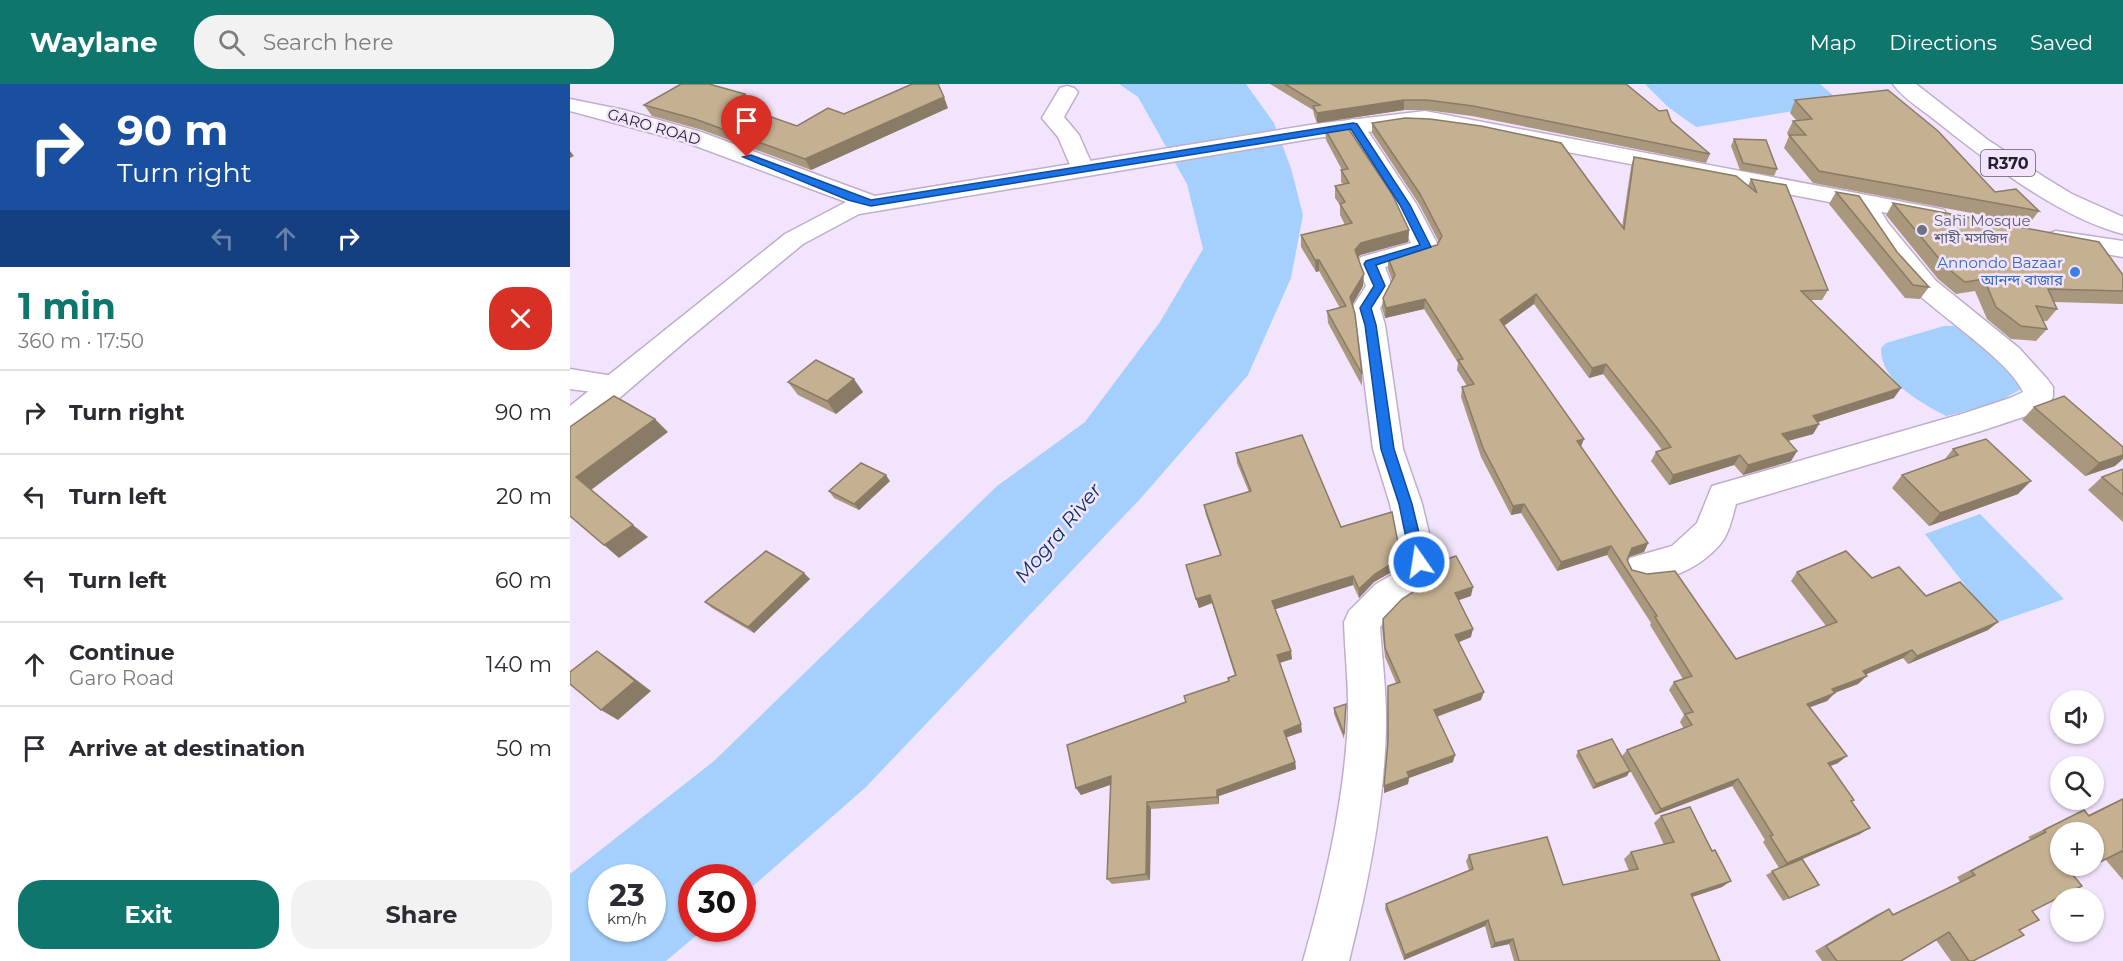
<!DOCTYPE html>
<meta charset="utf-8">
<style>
body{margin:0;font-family:Montserrat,"Noto Sans Bengali",sans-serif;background:#f2f2f3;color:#2b2b33;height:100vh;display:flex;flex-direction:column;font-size:22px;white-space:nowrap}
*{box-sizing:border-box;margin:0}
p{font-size:20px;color:#7c7c81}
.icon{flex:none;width:33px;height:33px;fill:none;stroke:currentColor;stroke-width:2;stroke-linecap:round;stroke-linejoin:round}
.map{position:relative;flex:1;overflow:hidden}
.drawer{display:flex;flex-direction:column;background:#fff;width:570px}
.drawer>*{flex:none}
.top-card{background:#1a4fa0;color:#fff;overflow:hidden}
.fabs{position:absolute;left:1480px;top:606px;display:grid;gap:12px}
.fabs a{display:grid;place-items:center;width:54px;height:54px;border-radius:50%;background:#fff;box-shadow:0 2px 4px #0004;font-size:30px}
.speed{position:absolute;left:18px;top:780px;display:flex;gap:12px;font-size:30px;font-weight:700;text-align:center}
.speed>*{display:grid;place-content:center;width:78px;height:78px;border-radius:50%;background:#fff;box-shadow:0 2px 4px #0004;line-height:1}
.speed small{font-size:15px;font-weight:400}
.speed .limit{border:9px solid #d22;background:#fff;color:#111}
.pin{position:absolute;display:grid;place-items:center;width:51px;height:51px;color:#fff;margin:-62px -26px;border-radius:50% 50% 50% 0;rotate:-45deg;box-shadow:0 0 6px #0007}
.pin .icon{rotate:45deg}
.me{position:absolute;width:66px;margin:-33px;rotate:347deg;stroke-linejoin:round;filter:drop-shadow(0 0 4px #0008)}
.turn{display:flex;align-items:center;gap:21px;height:126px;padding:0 18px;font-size:27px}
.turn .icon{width:78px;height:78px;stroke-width:2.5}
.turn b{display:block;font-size:42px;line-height:51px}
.lanes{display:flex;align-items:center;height:57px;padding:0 18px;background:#0003;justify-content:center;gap:30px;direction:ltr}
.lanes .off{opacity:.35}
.round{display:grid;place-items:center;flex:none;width:63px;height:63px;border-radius:24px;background:#f2f2f3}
.summary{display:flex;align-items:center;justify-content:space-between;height:102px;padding:0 18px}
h1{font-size:36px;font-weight:700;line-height:45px;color:#0f766e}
.cta{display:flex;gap:12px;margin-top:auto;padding:12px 18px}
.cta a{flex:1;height:69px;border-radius:24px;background:#0f766e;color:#fff;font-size:24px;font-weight:700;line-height:69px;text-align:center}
.cta a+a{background:#f2f2f3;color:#2b2b33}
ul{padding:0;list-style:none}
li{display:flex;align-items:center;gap:18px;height:84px;padding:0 18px;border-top:2px solid #e1e1e2}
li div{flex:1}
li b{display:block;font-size:22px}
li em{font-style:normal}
header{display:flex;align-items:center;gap:36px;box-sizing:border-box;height:84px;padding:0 30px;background:#0f766e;color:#fff}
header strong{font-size:28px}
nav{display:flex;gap:33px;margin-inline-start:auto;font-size:21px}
.search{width:420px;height:54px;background:#f2f2f3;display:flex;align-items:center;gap:15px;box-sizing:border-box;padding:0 21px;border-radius:24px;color:#7c7c81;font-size:22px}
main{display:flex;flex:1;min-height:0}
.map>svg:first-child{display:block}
.water{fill:#a5d0fe;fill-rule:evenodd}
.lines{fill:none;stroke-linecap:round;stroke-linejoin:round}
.minor-casing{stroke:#bfadcc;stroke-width:3}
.tertiary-casing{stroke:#bfadcc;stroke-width:3}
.primary-casing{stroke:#bfadcc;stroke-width:3}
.minor{fill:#fff;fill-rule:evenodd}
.tertiary{fill:#fff;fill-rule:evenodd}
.primary{fill:#fff;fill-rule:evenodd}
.wall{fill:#a9977e}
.shaded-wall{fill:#8a7b66}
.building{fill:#c5b092;stroke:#8a7b66;stroke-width:1.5}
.route{fill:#1a73e8;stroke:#114b97;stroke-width:1.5}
.worship-dot{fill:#6b7280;stroke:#f3e4fe;stroke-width:2}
.shop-dot{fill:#3f7fe0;stroke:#f3e4fe;stroke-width:2}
.labels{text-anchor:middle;stroke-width:5;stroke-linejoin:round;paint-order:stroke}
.far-street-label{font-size:15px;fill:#27202c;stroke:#f3e4fe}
.far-worship-label{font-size:15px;fill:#5b616d;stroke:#f3e4fe;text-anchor:start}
.far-shop-label{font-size:15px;fill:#366cbe;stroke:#f3e4fe;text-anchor:end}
.shield{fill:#f3e4fe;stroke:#645b6b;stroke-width:1.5}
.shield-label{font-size:16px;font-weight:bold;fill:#27202c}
.water-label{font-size:20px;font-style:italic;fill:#083760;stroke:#f3e4fe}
</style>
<header>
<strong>Waylane</strong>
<div class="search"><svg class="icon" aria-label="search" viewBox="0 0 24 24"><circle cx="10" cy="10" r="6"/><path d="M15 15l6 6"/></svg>Search here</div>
<nav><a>Map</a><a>Directions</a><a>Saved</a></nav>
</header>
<main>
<section class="drawer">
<div class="top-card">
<div class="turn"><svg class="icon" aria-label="right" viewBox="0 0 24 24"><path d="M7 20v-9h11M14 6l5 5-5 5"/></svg><div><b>90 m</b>Turn right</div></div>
<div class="lanes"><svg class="icon off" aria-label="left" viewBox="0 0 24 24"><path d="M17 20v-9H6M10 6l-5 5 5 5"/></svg><svg class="icon off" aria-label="ahead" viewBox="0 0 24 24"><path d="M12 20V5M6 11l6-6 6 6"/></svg><svg class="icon" aria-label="right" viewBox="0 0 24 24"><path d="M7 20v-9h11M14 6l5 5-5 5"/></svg></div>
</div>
<div class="summary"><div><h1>1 min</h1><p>360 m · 17:50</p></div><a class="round" style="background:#d93025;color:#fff"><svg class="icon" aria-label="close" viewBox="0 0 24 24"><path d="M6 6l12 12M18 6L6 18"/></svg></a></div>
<ul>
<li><svg class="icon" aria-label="right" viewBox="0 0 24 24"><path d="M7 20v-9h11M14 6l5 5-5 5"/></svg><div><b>Turn right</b></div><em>90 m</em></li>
<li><svg class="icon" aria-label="left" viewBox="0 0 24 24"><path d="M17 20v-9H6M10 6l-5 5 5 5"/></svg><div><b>Turn left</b></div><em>20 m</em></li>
<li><svg class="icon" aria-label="left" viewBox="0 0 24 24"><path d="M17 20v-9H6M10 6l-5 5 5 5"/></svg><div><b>Turn left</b></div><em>60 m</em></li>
<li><svg class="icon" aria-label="ahead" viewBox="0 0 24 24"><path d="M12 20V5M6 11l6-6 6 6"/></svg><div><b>Continue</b><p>Garo Road</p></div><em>140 m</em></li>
<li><svg class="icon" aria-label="arrive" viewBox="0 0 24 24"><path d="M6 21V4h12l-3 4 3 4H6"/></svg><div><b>Arrive at destination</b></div><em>50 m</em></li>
</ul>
<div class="cta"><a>Exit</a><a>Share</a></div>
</section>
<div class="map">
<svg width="1553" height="877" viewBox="0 0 1553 877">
<rect width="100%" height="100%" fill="#f3e4fe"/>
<g class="water">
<path d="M549 0H676L704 39 721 84 733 131 721 194 678 291 571 414 296 703 173 811 172 794H122V844L134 845 96 877H0V790L144 677 427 402 515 338 590 238 633 165 617 100 568 13ZM32 794H82V844H32Z"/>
<polygon points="1075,0 1250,0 1265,13 1242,24 1126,43 1098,23"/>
<path d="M1374 242H1387L1433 271 1451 305 1425 320 1376 332C1351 319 1310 297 1311 264L1316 259Z"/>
<polygon points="1410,430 1494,515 1425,539 1355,450"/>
</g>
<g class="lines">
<g class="minor-casing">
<g id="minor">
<polygon points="497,2 504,4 508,8 494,33 509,51 524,85 520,90 512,92 504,90 488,53 472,34 490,4"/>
<path d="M783 35 791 37 847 121 869 163 865 169 815 183 822 202 810 224 815 241 833 365 852 420 866 478 851 508 830 522 810 543C812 573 816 604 816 634 816 713 798 801 779 877H733C755 801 775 713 778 634 779 602 775 570 774 538L779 527 806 500 827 488 832 478 820 420 803 365 787 241 782 224 796 202 787 179 791 173 841 159 823 121 772 42 775 37Z"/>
<path d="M1293 111 1302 113 1318 139 1366 197 1449 264 1478 296 1483 303V313L1478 321 1462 330 1411 347 1166 420C1163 431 1160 445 1154 455 1137 481 1090 505 1060 494L1055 484 1060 474 1102 462 1127 439 1142 402 1395 329 1440 314 1453 308C1442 280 1374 234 1349 211 1325 188 1298 146 1281 118L1284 113Z"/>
<polygon points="0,285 55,294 60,301 55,308 45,311 0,305"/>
</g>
</g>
<g class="tertiary-casing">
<g id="tertiary">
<polygon points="0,15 54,26 131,48 305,112 746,40 855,27 1365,124 1374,126 1377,131 1374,136 1365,138 855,41 746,54 289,130 233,160 118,255 11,347 0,350 0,322 215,150 276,118 115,58 0,27"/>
<polygon points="1486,147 1553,157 1553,173 1477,160 1473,155 1477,150"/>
</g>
</g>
<g class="primary-casing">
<path id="primary" d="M1323 0H1346L1418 56 1474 93 1502 110 1553 133V150C1487 133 1414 75 1361 33 1348 23 1332 13 1323 0Z"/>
</g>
<use href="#minor" class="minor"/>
<use href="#tertiary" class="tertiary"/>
<use href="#primary" class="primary"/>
</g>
<g class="wall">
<polygon points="700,0 1056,0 1140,70 1136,79 902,32 856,26 834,26 747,39 744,31 743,26"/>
<polygon points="175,10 181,21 176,24 227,42 274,30 378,24 241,86 132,46 82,32 74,21"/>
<polygon points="1225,16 1425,108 1469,127 1459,140 1243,99 1214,64 1219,52 1217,49 1223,37 1226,36 1220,29"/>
<polygon points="802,39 1052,143 1061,83 1064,73 1178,102 1181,95 1258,206 1252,216 1241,216 1324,314 1248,338 1249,340 1243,350 1218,357 1227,367 1221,377 1173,391 1164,381 1099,401 1081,377 1086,368 1092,366 1083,354 1033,290 1019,294 964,220 934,242 1011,363 1078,459 1074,468 1059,473 1057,476 1062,486 1166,575 1256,542 1221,497 1227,488 1302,494 1428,538 1418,546 1338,580 1333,574 1295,591 1288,600 1264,609 1257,617 1240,623 1268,679 1260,682 1282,718 1290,750 1228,777 1242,804 1213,817 1196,791 1209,784 1193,758 1195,756 1162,702 1085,731 1052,672 1057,666 1114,645 1110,638 1114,631 1099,606 1104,598 1113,595 1080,541 1081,539 1037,471 987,487 951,429 941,431 911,373 891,313 892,303 897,302 887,286 888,279 854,225 815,234 812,224 813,214 822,196 818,185 818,174 867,161 869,158 849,120 802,49"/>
<polygon points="755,45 839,146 838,158 790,171 788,174 793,202 782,221 792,290 792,302 758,239 757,227 770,224 749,187 746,188 731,163 731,151 775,141 770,131 770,121 765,114 765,102 773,100 771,98 771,86 772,86 756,56"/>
<polygon points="1164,55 1207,85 1204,92 1170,86 1161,62"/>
<polygon points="1266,108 1327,168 1359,203 1350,215 1335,214 1259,120"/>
<polygon points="1323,119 1553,191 1553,220 1484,218 1487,225 1477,237 1473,237 1477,245 1466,257 1441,255 1417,235 1405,207 1386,210 1368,195 1316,131"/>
<polygon points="218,298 293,308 266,330 228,311"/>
<polygon points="1464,323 1545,382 1515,392 1452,336"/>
<polygon points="1383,365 1448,410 1359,442 1322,404 1332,391 1374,376"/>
<polygon points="666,369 771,443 830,469 830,478 825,486 804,498 789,514 783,501 705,525 722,575 710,579 732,648 716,653 725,678 726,685 649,712 649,720 581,725 580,796 542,800 537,795 541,700 511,711 506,704 616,618 659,597 665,592 642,519 629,524 616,481 650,471 636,431 634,421 679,408 667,379"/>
<polygon points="1553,385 1553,438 1518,406 1532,393"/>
<polygon points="320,397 289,426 264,414 259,407"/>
<polygon points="240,495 184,549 142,524 135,518"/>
<polygon points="901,512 889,516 901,553 889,558 911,616 867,633 883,678 839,694 838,700 814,709 817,664 818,602 826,599 815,573 812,544 813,535"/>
<polygon points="776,620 774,655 764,630 764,624"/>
<polygon points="1008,667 1057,692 1023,705 1006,672"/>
<polygon points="1553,714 1553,796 1535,775 1503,791 1462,827 1449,846 1403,877 1381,877 1366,856 1331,877 1252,877 1245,867 1306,831 1319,825 1323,830 1390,798 1387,793 1460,755 1458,753 1514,726 1518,731"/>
<polygon points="1091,732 1152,803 1122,813 1150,877 944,877 939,860 921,864 915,842 834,876 815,825 816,820 899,786 896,777 899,771 993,801 1059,787 1054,775 1061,768 1094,761 1084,739"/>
</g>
<g class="shaded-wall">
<polygon points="175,10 181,21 167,30 161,19"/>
<polygon points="374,13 378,24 241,86 235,75"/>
<polygon points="834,16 834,26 747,39 747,29"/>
<polygon points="0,67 4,72 0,74"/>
<polygon points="839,146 838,158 790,171 785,178 785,166 791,159"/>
<polygon points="745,176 749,176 749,187 746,188"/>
<polygon points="794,190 793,202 780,225 780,213"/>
<polygon points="966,210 964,220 928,246 930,236"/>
<polygon points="855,215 854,225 815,234 816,224"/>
<polygon points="1036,280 1033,290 1019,294 1022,284"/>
<polygon points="284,295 293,308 266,330 257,317"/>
<polygon points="1331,304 1324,314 1236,342 1243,332"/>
<polygon points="85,335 98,348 21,406 6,393"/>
<polygon points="1249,340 1243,350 1206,360 1212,350"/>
<polygon points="1014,355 1010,365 1007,357"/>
<polygon points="1227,367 1221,377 1173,391 1178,381"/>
<polygon points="1170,371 1164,381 1099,401 1103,391"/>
<polygon points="1553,371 1553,375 1545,382 1515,392 1529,379"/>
<polygon points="316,391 320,397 289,426 284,420"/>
<polygon points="1461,397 1448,410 1359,442 1370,429"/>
<polygon points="954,420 951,429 941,431 943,422"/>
<polygon points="63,441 78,453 49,474 34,461"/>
<polygon points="1078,459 1074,468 1058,473 1062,464"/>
<polygon points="1041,462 1037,471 987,487 991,478"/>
<polygon points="830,469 830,478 825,486 804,498 789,514 789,505 805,490"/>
<polygon points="234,489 240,495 184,549 178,543"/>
<polygon points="783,492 783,501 703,526 702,517"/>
<polygon points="903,503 901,512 883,518 885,509"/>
<polygon points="640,511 642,519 629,524 626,515"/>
<polygon points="1428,538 1418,546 1338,580 1347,572"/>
<polygon points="903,545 901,553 884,560 885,551"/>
<polygon points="1342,566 1333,574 1285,595 1293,587"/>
<polygon points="27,567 43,578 81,607 48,636 31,626"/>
<polygon points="721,567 722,575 708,579 707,571"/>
<polygon points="1297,592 1288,600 1254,613 1262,605"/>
<polygon points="914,608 911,616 862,634 864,626"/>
<polygon points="1265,609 1257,617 1230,627 1237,620"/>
<polygon points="731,640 732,648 715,654 714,647"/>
<polygon points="885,671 883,678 839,694 838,700 814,709 814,702 837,688"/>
<polygon points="1277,672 1268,679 1250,686 1258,679"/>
<polygon points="725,678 726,685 649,712 649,720 647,713 647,706"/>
<polygon points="1060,687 1057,692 1023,705 1026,700"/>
<polygon points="541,692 546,699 511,711 506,704"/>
<polygon points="1168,695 1162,702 1085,731 1091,725"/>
<polygon points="577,718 581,725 580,796 576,790"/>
<polygon points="1300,744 1290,750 1209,785 1217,779"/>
<polygon points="1161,797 1152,803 1113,816 1121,810"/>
<polygon points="918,836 915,842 834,876 835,871"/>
<polygon points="943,855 939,860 921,864 925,859"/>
</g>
<g class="building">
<polygon points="111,0 139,0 175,10 161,19 227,42 258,24 274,30 342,0 368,0 374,13 235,75 125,35 74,21"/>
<polygon points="715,0 1056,0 1089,27 1097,26 1101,37 1140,70 903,22 857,16 834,16 747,29 743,22 750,21"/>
<polygon points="1318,6 1368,47 1425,108 1446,105 1469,127 1249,87 1219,51 1236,51 1223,37 1242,35 1225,16"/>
<polygon points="835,34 860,35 911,42 991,59 1054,145 1064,73 1166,92 1187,109 1181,95 1216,101 1258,206 1231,207 1331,304 1243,332 1249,340 1212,350 1227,367 1178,381 1170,371 1103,391 1086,368 1101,363 1087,344 1036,280 1022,284 966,210 930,236 1014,355 1007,357 1078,459 1062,464 1057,476 1062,486 1077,490 1105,487 1166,575 1267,538 1227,488 1276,467 1302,494 1329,483 1356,512 1390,498 1428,538 1347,572 1342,566 1293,587 1297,592 1262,605 1265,609 1237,620 1277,672 1258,679 1284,716 1281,717 1300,744 1217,779 1200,752 1203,751 1168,695 1091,725 1057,666 1122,641 1115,630 1123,628 1104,598 1122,592 1085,533 1087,532 1041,462 991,478 954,420 943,422 913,364 892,303 904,300 888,276 893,275 855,215 816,224 813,214 825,191 818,174 867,161 872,152 850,110 802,39"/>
<polygon points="776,41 822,110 839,146 791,159 785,166 794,190 780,213 785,230 792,290 757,227 776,222 749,176 745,176 731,151 782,139 770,120 775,118 765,102 779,99 771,86 778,85 755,45"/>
<polygon points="1164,55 1196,56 1207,85 1173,79"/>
<polygon points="1266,108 1289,112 1327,168 1359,203 1343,201"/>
<polygon points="1323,119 1529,158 1553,191 1553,207 1478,205 1487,225 1466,222 1477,245 1451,242 1426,223 1414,195 1395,198 1376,183"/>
<polygon points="246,276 284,295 257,317 218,298"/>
<polygon points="44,312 85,335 6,393 63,441 34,461 0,432 0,343"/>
<polygon points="1494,312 1553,363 1553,371 1529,379 1464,323"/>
<polygon points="732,351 771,443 822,428 830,469 826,477 805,490 789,505 783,492 702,517 721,567 707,571 731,640 714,647 725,678 647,706 647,713 577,718 576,790 537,795 541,692 506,704 497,661 616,618 614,612 659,597 658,594 666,591 640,511 626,515 616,481 651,471 634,421 681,407 666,369"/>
<polygon points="1416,355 1461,397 1370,429 1332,391 1388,371 1383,365"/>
<polygon points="291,379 316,391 284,420 259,407"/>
<polygon points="1553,385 1553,411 1532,393"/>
<polygon points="196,467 234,489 178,543 135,518"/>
<polygon points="886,472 903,503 885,509 903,545 885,551 914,608 864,626 885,671 837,688 839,693 814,702 818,657 818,602 830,598 815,564 813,535 832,515 854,501 865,479"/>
<polygon points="27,567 65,597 31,626 0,600 0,588"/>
<polygon points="776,620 774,650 764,624"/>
<polygon points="1042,655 1060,687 1026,700 1008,667"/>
<polygon points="1553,715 1553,768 1552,767 1524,781 1524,748 1491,748 1491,782 1523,782 1503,791 1512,802 1462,827 1469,836 1449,846 1454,851 1403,877 1399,877 1379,848 1331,877 1267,877 1256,862 1319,825 1323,831 1405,791 1401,787 1476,748 1474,746 1514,726 1519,732"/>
<polygon points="1120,723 1142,767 1145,766 1161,797 1121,810 1150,877 949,877 943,855 925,859 918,836 835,871 816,820 903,785 899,771 977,753 993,801 1068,785 1061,768 1104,758 1091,732"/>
<polygon points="1232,775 1249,801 1219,814 1202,787"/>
</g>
<polygon class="route" points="783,39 787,40 840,121 861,163 806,181 815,202 801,224 806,241 824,365 842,420 856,478 854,482 844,482 841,478 829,420 811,365 795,241 790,224 804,202 794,180 796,177 850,161 830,121 781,45 301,122 278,116 173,73 181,71 301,116"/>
<circle class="worship-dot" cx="1352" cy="146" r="6"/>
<circle class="shop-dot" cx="1505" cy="188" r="6"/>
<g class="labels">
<g class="far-street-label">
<text transform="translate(84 43) rotate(16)" y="5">GARO ROAD</text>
</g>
<g class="far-worship-label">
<text x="1364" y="142">Sahi Mosque<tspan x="1364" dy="17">শাহী মসজিদ</tspan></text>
</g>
<g class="far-shop-label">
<text x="1493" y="184">Annondo Bazaar<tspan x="1493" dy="17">আনন্দ বাজার</tspan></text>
</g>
<rect class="shield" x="1411" y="66" width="54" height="26" rx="4.5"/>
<g class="shield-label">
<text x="1438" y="85">R370</text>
</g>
<g class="water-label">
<text transform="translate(488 449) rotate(-50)" y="7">Mogra River</text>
</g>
</g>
</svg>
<div class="fabs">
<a><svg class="icon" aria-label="sound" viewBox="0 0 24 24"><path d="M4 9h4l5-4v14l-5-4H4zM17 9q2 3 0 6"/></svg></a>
<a><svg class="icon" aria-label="search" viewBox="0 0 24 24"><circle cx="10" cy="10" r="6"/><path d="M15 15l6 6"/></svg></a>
<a>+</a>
<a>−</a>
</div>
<div class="speed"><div>23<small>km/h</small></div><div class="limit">30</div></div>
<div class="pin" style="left:177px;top:73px;background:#d93025"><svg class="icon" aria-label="arrive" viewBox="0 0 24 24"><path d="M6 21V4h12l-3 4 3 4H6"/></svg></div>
<svg class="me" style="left:849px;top:478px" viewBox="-20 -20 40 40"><circle r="17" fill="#1a73e8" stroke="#fff" stroke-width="3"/><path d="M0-11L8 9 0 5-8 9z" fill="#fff"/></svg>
</div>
</main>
